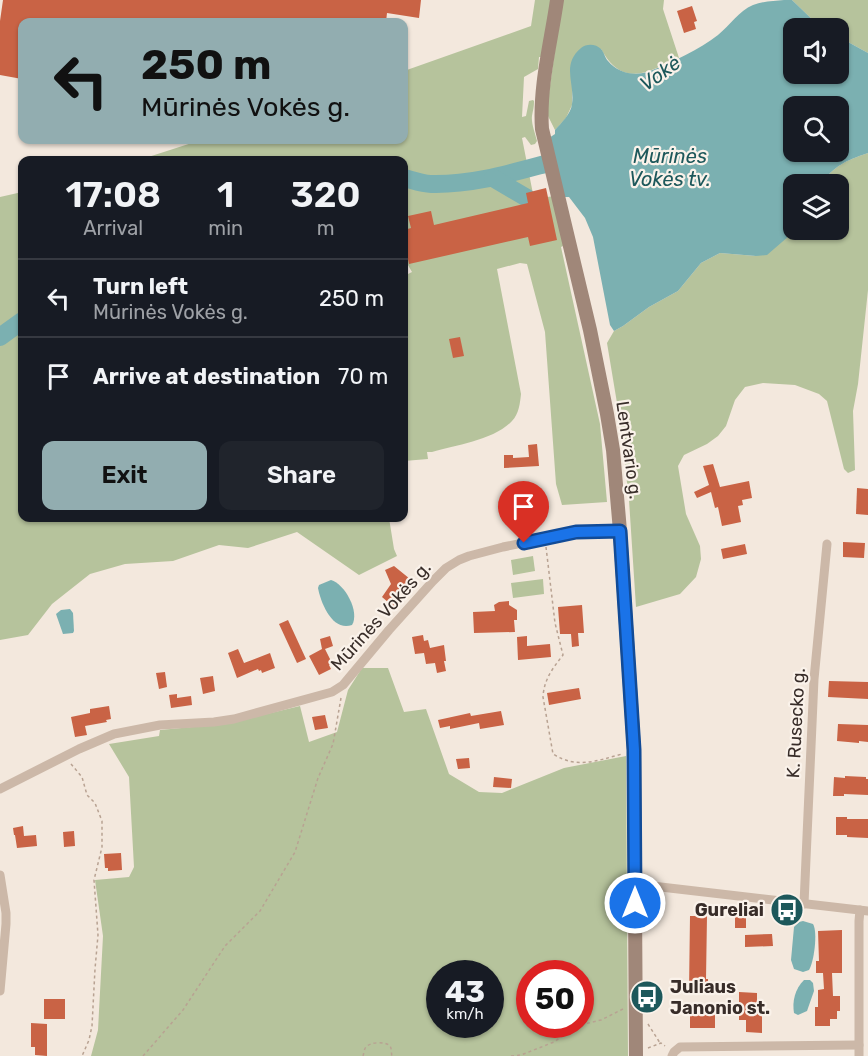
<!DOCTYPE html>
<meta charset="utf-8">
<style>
body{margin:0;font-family:Rubik,sans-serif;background:#20242c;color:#f1f3f6;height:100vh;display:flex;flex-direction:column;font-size:22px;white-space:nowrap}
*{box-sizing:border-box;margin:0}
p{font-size:20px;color:#9ea1a6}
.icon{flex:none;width:33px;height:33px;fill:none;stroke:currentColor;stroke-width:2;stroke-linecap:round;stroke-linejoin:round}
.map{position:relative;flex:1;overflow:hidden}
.details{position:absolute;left:18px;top:156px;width:390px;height:366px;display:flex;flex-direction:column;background:#171b24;border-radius:12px;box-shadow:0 2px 4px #0004}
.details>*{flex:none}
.guide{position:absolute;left:18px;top:18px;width:390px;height:126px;border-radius:12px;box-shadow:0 2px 4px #0004;background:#92adb0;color:#111;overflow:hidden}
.tools{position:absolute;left:783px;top:18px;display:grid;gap:12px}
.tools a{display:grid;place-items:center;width:66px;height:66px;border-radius:12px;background:#171b24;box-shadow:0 2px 4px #0004;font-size:30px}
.speed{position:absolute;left:426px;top:960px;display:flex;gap:12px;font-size:30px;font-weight:700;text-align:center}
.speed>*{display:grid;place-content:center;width:78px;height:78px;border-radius:50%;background:#171b24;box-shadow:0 2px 4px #0004;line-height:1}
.speed small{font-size:15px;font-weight:400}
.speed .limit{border:9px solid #d22;background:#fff;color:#111}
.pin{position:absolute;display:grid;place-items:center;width:51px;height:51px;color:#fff;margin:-62px -26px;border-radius:50% 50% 50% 0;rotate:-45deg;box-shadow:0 0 6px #0007}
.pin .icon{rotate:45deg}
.me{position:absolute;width:66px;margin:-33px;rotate:0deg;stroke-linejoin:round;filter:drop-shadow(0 0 4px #0008)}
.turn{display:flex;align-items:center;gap:21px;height:126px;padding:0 24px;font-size:27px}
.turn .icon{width:78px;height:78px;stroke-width:2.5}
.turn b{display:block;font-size:42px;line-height:51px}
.eta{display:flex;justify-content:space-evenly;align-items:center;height:102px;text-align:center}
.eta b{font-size:36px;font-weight:600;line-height:42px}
.action{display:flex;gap:12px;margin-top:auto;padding:12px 24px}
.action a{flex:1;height:69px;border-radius:12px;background:#92adb0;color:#111;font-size:24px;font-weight:600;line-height:69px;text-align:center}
.action a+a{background:#20242c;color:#f1f3f6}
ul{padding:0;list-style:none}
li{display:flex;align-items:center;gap:18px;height:78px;padding:0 24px;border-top:2px solid #363941}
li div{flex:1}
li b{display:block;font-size:22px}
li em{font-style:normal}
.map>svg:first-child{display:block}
.green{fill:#b6c39c;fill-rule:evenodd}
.water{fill:#7bb0b1;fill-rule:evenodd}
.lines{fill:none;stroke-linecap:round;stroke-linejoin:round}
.river{stroke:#7bb0b1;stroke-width:18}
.building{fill:#c96345}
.path{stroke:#b8a292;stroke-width:1.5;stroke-dasharray:3 3;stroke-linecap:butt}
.minor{stroke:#ccb8a8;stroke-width:9}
.secondary{stroke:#a08779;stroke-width:14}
.route-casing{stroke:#114b97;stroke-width:15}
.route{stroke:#1a73e8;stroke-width:10}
.labels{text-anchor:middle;stroke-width:4.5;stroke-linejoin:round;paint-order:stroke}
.street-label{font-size:18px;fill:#382d29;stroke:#faf2ea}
.poi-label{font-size:18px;font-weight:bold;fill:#382d29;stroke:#faf2ea;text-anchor:end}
.water-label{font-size:20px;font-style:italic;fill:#1d585b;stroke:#faf2ea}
</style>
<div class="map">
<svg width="868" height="1056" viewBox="0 0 868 1056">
<rect width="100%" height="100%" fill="#f3e8dd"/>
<g class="green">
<path d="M535 0H551L543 57H539L538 69 524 77 522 117 526 116 529 101 533 100 534 101C534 108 533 110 532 116 531 123 535 133 537 141L535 144 531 145 525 137 522 138 534 199 554 196 565 245 561 247 600 424 607 502 562 505 556 484 545 332 527 264 520 263 497 269 521 394C520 403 519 414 512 421 494 440 456 445 432 452H427L428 459 404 461V276L412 272 404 258V160H139L201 140H404V71L531 26Z"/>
<path d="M562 0H664L663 9 679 58C646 73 623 88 601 49L572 91V105L566 118 555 130 548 116V100Z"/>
<polygon points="792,0 868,0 868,53 839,37 838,28 823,28 818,25"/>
<path d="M868 153V290L858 384 853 411 855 470 848 473 844 469 827 401 819 394 795 385 763 383 745 387 735 400 726 426 718 436 707 444 684 455 678 466 686 514 700 546 701 559 696 577 680 594 636 607 629 500 620 421 607 343 614 331 623 326 649 307 678 291 701 263 720 253 756 256 789 236 793 226 794 230H838V184H820C836 165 845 161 868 153Z"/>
<polygon points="22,192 22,518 389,518 394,549 397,556 359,575 297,532 248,548 219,545 173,561 125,564 90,574 52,604 28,635 0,640 0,197"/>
<polygon points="533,556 535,571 513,575 511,560"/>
<polygon points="543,579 544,594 513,598 511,583"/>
<path d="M362 668H388L404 712 426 709 449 774 479 792 502 793 564 768 626 756 628 1056H91L98 1030 103 936 95 880 129 877 134 867 129 777 109 744 159 736 160 730 224 724 300 706 309 742 337 732 348 690ZM440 974H490V1024H440ZM530 974H580V1024H530Z"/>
</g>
<g class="water">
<path d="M784 0H792L818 25 823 28H794V74H838L839 37 868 53V153C845 161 836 165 820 184H794L793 226 789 236 767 255 756 256 720 253 701 263 678 291 649 307 623 326 614 331 610 325 593 237 585 218 569 197H563L549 138 555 134V130C561 123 571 114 572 104 575 83 561 65 581 48 587 43 596 44 601 49 604 52 605 58 608 61 618 73 635 77 650 71 671 63 700 49 718 35 730 25 739 11 753 5 763 1 774 1 784 0ZM794 106H838V152H794Z"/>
<path d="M331 580C345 584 360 612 352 625 333 632 321 604 318 588L319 585Z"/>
<polygon points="70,609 73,613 74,631 73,633 63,634 56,614 61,610"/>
<path d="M803 921 813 924C818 932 814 962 809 970L803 972 794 969 791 960 794 927 799 922Z"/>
<path d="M804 980H810L813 983 814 991 807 1011 798 1015 794 1013C792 1001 795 989 804 980Z"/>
</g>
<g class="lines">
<g class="river">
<path d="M404 178C412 180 422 184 431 184 470 185 508 174 545 164"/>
<polyline points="493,178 527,198"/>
<polyline points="0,337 22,321"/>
</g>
</g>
<g class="building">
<polygon points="3,0 421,0 419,18 387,13 386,22 22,22 22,79 0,75 0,21"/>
<polygon points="692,6 697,21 694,22 696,29 684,33 677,11"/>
<polygon points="546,188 557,240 530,246 528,237 409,264 404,239 404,230 411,228 408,216 431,211 434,225 528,203 526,193"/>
<polygon points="460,337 464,356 453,358 449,339"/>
<polygon points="537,444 539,466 504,468 504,455 513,455 513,458 529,457 528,445"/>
<polygon points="713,464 720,487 749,481 752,498 742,500 743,505 738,506 741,522 722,526 718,507 715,508 711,492 697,498 694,492 709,485 703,466"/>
<polygon points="857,488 868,489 868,515 856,514"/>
<polygon points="843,542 865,543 864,558 843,557"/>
<polygon points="745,544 747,554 723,559 721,549"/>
<polygon points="394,566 415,583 395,608 382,597 391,584 385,570"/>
<polygon points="509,601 509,605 517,610 517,620 514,620 515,632 474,633 473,612 495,611 494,605 499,602"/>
<polygon points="582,605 584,633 578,633 579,646 572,647 571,634 560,634 558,607"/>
<polygon points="288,620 306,659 297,663 279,624"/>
<polygon points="423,635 424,641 428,640 430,648 444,645 446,661 444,661 446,671 437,673 435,663 426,664 424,653 415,654 412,637"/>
<polygon points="330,636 333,646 325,649 332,663 329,665 331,669 319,675 309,656 322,649 320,639"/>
<polygon points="527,636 527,646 550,644 551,657 518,660 517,637"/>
<polygon points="238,649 244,663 270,653 275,668 262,673 261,670 259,671 258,669 237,678 228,653"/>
<polygon points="165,672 167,687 159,689 156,673"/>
<polygon points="213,676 215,691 203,694 200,678"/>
<polygon points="829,681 868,682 868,699 828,697"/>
<polygon points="579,688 581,699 549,705 547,693"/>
<polygon points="177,694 177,698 191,696 192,705 171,708 169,695"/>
<polygon points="109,706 111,719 106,720 107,722 85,726 87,735 75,737 71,717 90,713 90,709"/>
<polygon points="501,711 504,725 480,729 479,723 450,729 450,726 440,728 438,720 470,713 471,716"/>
<polygon points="325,715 328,728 315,730 312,717"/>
<polygon points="838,724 868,725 868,742 859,741 859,743 837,741"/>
<polygon points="469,758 470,768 458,769 456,759"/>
<polygon points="845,776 866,777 866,779 868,779 868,795 844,794 844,796 833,796 834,777 845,778"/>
<polygon points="494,777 512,779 511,788 493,787"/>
<polygon points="836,817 847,817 847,819 868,819 868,838 847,837 847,835 836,835"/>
<polygon points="23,826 24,836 36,835 37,846 17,848 15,835 14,835 13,828"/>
<polygon points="74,831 75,846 64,847 63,832"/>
<polygon points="121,853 122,870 108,871 108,868 105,868 104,854"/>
<polygon points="746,914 746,928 735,928 735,915"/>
<polygon points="690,916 707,916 706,979 708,979 708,992 689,992"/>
<polygon points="842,930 842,973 832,973 833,996 840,996 840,1011 837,1011 837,1019 830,1019 830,1026 815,1026 815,1007 818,1007 818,990 824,989 823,973 816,973 816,961 819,961 818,931"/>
<polygon points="772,934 773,946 745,947 745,935"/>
<polygon points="739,992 757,993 757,1006 762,1006 762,1033 746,1032 746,1020 739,1020"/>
<rect x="44" y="999" width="21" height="20"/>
<polygon points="715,1007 715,1028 690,1028 690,1008"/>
<polygon points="31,1023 47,1024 47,1056 35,1055 35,1047 31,1047"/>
</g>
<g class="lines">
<g class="path">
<path d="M546 547 555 623 563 655C553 668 544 679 543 697L553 754C577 769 596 761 622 754"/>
<polyline points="71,764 82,777 87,795 95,803 102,821 102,847 94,880 98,935 95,969 92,1026 89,1040 82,1056"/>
<polyline points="648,1024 660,1043"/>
<polyline points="648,1048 661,1043 665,1046"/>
<polyline points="143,1056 183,1010 225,946 260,911 295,852 318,778 333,744 341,698"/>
<path d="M363 1056C364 1053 364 1049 366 1047 370 1042 386 1041 390 1046 392 1049 391 1053 392 1056"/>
<polyline points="511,1056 521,1055 554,1042 576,1026 601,1020 625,1008"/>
</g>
<g class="minor">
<polyline points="0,789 79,749 114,734 160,725 214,722 234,719 332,692 343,685 389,630 433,581 446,568 459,560 469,556 503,547 576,532 620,531"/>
<polyline points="0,875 6,913 6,924 0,991"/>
<polyline points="635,884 868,911"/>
<polyline points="804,904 814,679 827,544"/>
<polyline points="672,1056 674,1052 680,1047 859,1045"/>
<polyline points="859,1056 859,921 860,910"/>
</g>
<path class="secondary" d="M557 0C551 42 539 87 542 129L590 330 607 414 613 450 620 531 634 750 636 1056"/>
</g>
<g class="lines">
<g class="route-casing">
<polyline id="route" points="524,543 576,532 620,531 634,750 635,903"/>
</g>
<use href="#route" class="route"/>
</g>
<defs>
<g id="bus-disc" transform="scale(1.725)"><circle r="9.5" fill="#1d585b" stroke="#faf2ea"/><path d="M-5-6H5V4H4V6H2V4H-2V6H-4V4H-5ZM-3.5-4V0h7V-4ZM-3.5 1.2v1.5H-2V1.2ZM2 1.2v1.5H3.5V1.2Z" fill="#fff"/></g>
</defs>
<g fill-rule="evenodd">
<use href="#bus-disc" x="787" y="910"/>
<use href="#bus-disc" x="647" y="997"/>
</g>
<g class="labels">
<g class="street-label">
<text transform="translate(629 450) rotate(82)" y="6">Lentvario g.</text>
<text transform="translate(381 616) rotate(-48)" y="6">Mūrinės Vokės g.</text>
<text transform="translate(796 723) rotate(-87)" y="6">K. Rusecko g.</text>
</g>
<g class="poi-label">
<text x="764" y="916">Gureliai</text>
<text x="670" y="993" text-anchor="start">Juliaus<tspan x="670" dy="21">Janonio st.</tspan></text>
</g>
<g class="water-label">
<text transform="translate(660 73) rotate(-36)" y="7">Vokė</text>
<text x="670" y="163">Mūrinės<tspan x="670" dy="23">Vokės tv.</tspan></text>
</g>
</g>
</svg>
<div class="tools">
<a><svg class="icon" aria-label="sound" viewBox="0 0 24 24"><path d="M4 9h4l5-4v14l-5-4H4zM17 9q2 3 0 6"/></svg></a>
<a><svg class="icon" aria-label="search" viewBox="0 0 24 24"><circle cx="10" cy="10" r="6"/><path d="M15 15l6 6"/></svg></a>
<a><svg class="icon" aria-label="layers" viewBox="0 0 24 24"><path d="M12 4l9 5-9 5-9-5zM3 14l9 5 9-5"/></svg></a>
</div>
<div class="speed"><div>43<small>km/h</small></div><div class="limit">50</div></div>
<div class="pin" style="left:524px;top:543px;background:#d93025"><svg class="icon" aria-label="arrive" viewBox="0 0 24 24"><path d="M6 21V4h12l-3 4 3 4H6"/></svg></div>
<svg class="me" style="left:635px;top:903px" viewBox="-20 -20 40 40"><circle r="17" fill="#1a73e8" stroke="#fff" stroke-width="3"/><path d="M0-11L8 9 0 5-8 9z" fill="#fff"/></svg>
<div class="guide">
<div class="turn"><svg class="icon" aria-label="left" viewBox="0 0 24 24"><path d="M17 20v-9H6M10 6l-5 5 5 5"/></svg><div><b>250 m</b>Mūrinės Vokės g.</div></div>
</div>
<section class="details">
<div class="eta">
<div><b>17:08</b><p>Arrival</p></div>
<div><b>1</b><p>min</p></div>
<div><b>320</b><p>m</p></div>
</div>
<ul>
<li><svg class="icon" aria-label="left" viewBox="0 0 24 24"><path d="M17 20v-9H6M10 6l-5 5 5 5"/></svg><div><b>Turn left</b><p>Mūrinės Vokės g.</p></div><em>250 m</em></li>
<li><svg class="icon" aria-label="arrive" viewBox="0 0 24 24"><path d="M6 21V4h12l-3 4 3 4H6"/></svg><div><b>Arrive at destination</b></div><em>70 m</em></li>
</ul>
<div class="action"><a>Exit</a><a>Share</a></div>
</section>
</div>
